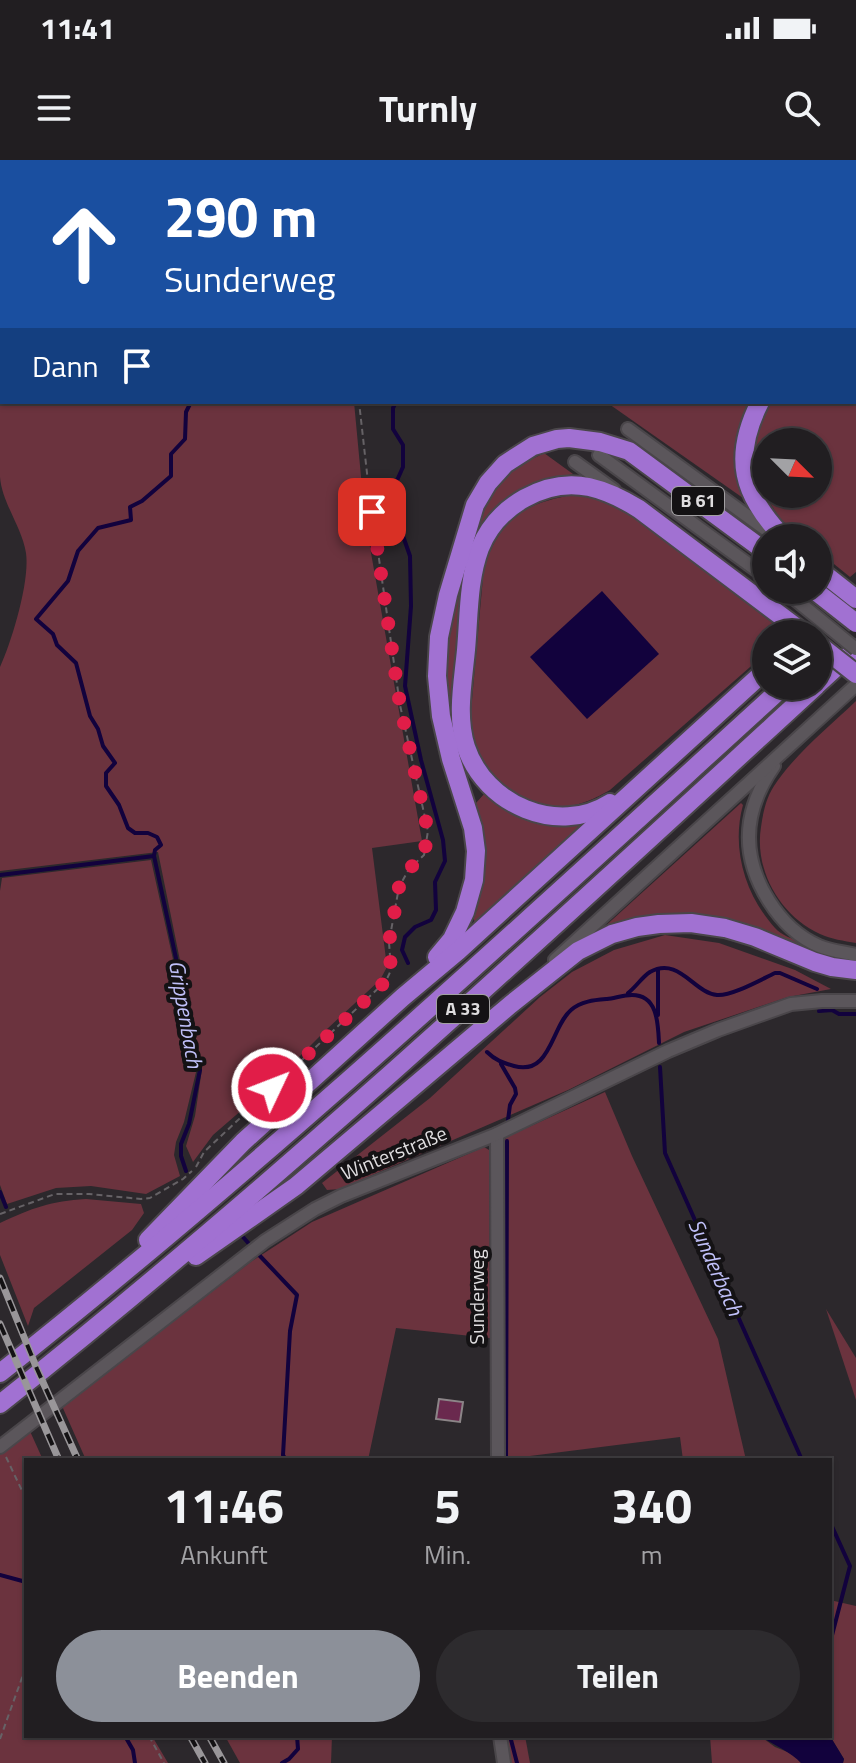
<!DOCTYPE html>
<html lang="de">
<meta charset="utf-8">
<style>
body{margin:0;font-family:"Titillium Web",sans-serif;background:#2d2b2e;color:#f1f3f6;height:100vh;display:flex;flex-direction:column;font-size:30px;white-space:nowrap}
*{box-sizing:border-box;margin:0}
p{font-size:26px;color:#a2a2a5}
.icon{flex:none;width:44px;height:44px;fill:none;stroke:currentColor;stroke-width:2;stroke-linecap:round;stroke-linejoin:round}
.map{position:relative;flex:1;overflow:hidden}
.details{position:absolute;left:24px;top:1298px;width:808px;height:280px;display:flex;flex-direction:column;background:#211e21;border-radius:0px;box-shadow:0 2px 6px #0004,0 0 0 2px #3e3c3f}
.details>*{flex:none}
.top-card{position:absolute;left:0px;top:0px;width:856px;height:244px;box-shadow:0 2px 6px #0004,0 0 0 2px #3e3c3f;background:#1a4fa0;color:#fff;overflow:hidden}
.needle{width:52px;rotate:114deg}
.tools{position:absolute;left:752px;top:268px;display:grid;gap:16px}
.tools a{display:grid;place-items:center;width:80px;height:80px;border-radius:50%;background:#211e21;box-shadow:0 2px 6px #0004,0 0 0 2px #3e3c3f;font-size:40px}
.pin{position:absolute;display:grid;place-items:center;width:68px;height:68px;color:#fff;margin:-34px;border-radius:16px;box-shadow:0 4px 12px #0006}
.me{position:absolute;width:88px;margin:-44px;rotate:47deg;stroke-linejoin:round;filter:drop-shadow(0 0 6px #0008)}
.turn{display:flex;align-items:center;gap:28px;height:168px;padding:0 32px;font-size:36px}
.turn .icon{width:104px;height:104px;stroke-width:2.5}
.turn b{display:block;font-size:56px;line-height:68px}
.then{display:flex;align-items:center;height:76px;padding:0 32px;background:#0003;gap:16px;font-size:30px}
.eta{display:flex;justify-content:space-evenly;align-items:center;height:136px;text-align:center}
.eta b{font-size:48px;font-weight:700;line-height:56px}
.button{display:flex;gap:16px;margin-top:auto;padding:16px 32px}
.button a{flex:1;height:92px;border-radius:48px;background:#8c9099;color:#fff;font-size:32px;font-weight:700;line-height:92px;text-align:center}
.button a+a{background:#2d2b2e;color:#f1f3f6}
.status{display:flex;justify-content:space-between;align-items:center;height:56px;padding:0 40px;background:#211e21;direction:ltr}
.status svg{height:22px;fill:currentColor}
header{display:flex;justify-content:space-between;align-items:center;height:104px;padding:0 32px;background:#211e21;font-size:36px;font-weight:700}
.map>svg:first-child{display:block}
.green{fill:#6b333e;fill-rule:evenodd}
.water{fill:#12023d}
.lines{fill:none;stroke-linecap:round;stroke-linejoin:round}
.stream{stroke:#12023d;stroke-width:4}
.building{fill:#6a294e;stroke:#8c8588;stroke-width:2}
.minor-casing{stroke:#4a464a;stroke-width:16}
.highway-casing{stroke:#4a464a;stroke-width:22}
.path{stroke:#666266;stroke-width:2;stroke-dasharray:6 4;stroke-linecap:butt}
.minor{stroke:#5b565b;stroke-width:12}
.highway{stroke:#a171d2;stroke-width:18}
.rail-casing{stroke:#999699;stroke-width:7}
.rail{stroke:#141214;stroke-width:4;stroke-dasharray:12;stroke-linecap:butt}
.minor-bridge-casing{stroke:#4a464a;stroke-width:16;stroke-linecap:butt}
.highway-bridge-casing{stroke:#4a464a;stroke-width:22;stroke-linecap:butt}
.minor-bridge{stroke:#5b565b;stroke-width:12}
.highway-bridge{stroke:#a171d2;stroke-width:18}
.route{stroke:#e11d48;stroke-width:14;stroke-dasharray:0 25.2}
.labels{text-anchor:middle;stroke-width:8;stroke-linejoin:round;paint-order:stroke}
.shield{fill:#141214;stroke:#a2a0a2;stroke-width:2}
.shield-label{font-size:18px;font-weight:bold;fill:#dfdddf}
.street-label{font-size:20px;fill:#dfdddf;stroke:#141214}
.water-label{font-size:22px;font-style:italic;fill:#c0c0f9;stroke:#141214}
</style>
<div class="status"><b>11:41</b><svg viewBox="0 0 49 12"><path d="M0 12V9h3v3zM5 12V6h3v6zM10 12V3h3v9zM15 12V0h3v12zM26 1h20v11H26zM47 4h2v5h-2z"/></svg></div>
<header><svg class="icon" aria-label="menu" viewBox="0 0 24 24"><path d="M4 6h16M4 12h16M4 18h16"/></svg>Turnly<svg class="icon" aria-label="search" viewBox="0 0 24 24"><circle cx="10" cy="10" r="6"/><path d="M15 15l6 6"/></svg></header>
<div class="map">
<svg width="856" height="1603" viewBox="0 0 856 1603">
<rect width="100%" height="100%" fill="#2c282c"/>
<g class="green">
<path d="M0 174H2V242H354L365 359 422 681 372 688 387 807 380 820 327 869 273 923 213 975 193 1002 186 986 195 956 202 909 158 692 0 711V507C12 481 30 421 26 393 22 367 2 343 0 317 0 270 0 221 0 174Z"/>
<path d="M854 209H856V412L850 417 818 391V378C812 378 804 379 799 377 792 373 787 365 781 359 755 327 744 276 773 242H854ZM766 282H818V334H766Z"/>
<polygon points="658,242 752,242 746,336 743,338 609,244"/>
<path d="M544 293 573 314C530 324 513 329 484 364L452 549H449C447 527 446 505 448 482 452 437 476 347 507 315 516 305 531 300 544 293Z"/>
<path d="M566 336H583L598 339 632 356 787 474H766V493L610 630C596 638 579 646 563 647 529 648 495 629 480 599 475 587 472 575 470 562L484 406C501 361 519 346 566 336Z"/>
<path d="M856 541V783C844 781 831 779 820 774 780 756 754 710 761 667 763 653 766 638 774 626 795 594 828 568 856 541Z"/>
<path d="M485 633C519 660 539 669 582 661L584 663 475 763 473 756 484 692 476 643Z"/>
<path d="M741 643 743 645C731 688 745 735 775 768 781 775 793 779 802 783L803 791 758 771 603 770 602 769Z"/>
<polygon points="151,700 197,908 184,962 176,982 174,995 180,1016 146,1034 91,1026 56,1028 7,1044 0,1025 0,731 2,718"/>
<polygon points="665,775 719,783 795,810 831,829 788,837 684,872 568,930 340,1029 327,1030 322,1023 430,938 540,837 572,812 614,790"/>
<polygon points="605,932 632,996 718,1179 746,1300 683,1300 680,1277 522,1297 521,1300 504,1300 502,983 507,977"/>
<polygon points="484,987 489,990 490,1178 396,1168 368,1300 86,1300 62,1246 252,1101 312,1062"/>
<path d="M86 1039 141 1044 144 1053 132 1070 34 1148 28 1166 0 1095V1063C32 1048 51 1041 86 1039Z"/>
<polygon points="826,1149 856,1198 856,1240"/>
<polygon points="29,1269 43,1300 26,1300 26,1576 152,1576 168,1603 0,1603 0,1294"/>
<polygon points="830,1440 856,1446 856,1603 843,1603 844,1599 830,1576"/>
<polygon points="225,1576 332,1576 331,1603 240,1603"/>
<polygon points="505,1576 525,1576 530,1603 509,1603"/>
<polygon points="710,1576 760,1576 775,1587 795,1595 801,1603 712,1603"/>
</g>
<g class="water">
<polygon points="602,431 659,494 587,559 530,497"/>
<path d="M760 1576H830L844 1599 843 1603H801C791 1592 773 1585 760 1576Z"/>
</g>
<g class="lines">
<g class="stream">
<polyline points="298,2 299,0"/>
<polyline points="670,2 670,0"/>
<polyline points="396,242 393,248 393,269 403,285 403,307 390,336 393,356 403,376 410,396 411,446 405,526 421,600 443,680 445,701 435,722 436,750 431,760 415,767 405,777 402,790 408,803"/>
<polyline points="0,715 154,696"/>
<polyline points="658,810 658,855"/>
<path d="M628 833C636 827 642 817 650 812 679 796 694 833 717 835 732 836 760 820 775 813H780L817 829"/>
<polyline points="819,851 832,850 839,854 856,854"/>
<path d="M487 892C495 900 503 903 514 906 551 916 551 867 571 850 581 841 595 840 607 839 615 838 624 835 632 835 658 835 658 864 659 883"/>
<polyline points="501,904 515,928 516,934 510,945 508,960"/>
<polyline points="660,907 665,993 802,1300"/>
<polyline points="186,1011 181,996 181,984 189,964 200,910 154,696 155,690 161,685 157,677 148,673 135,673 128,668 119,645 106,626 106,613 115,603 103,586 98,569 90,556 76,503 57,485 53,474 36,459 68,421 78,391 98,368 131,360 130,347 142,341 171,316 171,294 185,279 186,252 191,242"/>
<polyline points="0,1032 6,1047"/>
<polyline points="243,1077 250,1085"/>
<polyline points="260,1096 297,1135 290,1171 283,1295 286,1300"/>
<polyline points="506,1300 507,981"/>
<polyline points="830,1362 850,1406 830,1483"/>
<polyline points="0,1415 26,1422"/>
<polyline points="125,1576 133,1590 135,1603"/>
<polyline points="510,1576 517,1603"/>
<polyline points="282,1603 289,1599 298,1589 297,1576"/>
</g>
</g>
<polygon class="building" points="439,1239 463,1242 460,1262 436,1259"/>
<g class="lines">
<g class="minor-casing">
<g id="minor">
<polyline points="628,269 772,374"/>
<polyline points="599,295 766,417"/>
<polyline points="575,302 614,330"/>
<path d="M774 606C743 650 740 695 769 741 781 760 798 777 819 786 831 791 844 792 856 795"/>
<polyline points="555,800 856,525"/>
<polyline points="497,974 498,1300"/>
<polyline points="0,1287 265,1081 315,1049 341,1036 497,974 668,891 718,870 791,844 822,841 856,841"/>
<polyline points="500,1576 504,1603"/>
</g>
</g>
<g class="highway-casing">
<g id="highway">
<polyline points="854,196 856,196"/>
<path d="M760 242C732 297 742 335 784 378"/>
<polyline points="818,524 856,489"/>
<path d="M610 643C558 676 485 645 466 587 456 556 463 522 466 490 469 457 468 420 480 388 497 346 545 318 589 327 607 331 623 339 639 349L805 474"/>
<polyline points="437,797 452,779 465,752 474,720 476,691 473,668 451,599 441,556 437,516 439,477 448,435 475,345 488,323 505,304 533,286 557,279 569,278 600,282 629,291 766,392"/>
<polyline points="148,1080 243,982 403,837 458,791 766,510"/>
<polyline points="196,1096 296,1026 510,845 578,791 612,774 637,767 659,764 691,763 725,768 755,777 815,802 832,807 856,810"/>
<path d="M0 1213C273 997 527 760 784 526"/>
<path d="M0 1244C284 1019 549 771 816 526"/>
</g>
</g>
<g class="path">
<polyline points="352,2 352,0"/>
<polyline points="196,1007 204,992 386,821 391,810 389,782 399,727 409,709 424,695 428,671 400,545 368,322 359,242"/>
<polyline points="0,1054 55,1034 89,1034 141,1039 150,1038 183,1019 192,1011"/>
<polyline points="6,1297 26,1339"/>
<polyline points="149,1576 164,1603"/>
<polyline points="0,1579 23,1515 26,1477"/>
</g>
<use href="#minor" class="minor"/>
<use href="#highway" class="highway"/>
<g class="rail-casing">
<g id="rail">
<polyline points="0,1118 37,1209 78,1300"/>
<polyline points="0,1164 59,1300"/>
<polyline points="190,1576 205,1603"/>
<polyline points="209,1576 224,1603"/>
</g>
</g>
<use href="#rail" class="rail"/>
<g class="minor-bridge-casing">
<polyline id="minor-bridge" points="785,431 856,489"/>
</g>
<g class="highway-bridge-casing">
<g id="highway-bridge">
<polyline points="818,409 856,439"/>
<polyline points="814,430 856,463"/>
<polyline points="818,484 856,514"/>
</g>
</g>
<use href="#minor-bridge" class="minor-bridge"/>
<use href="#highway-bridge" class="highway-bridge"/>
</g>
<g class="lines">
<polyline class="route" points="272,928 386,821 391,810 389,782 399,727 409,709 424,695 428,671 400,545 372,352"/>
</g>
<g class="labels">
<g class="shield">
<rect x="672" y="327" width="52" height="28" rx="6"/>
<rect x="437" y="835" width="52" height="28" rx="6"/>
</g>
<g class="shield-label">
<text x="698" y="347">B 61</text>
<text x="463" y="855">A 33</text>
</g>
<g class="street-label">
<text transform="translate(394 993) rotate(-22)" y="7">Winterstraße</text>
<text transform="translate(477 1137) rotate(-90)" y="7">Sunderweg</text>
</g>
<g class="water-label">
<text transform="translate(186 854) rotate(80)" y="8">Grippenbach</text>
<text transform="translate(716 1107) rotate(66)" y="8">Sunderbach</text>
</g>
</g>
</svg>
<div class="tools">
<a><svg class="needle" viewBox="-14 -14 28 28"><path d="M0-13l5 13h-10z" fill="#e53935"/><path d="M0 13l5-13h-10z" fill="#a2a2a5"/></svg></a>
<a><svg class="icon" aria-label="sound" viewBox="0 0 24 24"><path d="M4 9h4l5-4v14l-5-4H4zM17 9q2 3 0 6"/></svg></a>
<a><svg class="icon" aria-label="layers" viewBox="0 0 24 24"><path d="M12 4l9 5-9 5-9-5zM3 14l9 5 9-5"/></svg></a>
</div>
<div class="pin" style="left:372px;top:352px;background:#d93025"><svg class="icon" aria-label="arrive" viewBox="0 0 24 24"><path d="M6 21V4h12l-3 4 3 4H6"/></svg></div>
<svg class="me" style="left:272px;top:928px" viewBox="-20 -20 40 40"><circle r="17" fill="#e11d48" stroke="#fff" stroke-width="3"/><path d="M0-11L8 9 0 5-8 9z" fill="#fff"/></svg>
<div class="top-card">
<div class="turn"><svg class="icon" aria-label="ahead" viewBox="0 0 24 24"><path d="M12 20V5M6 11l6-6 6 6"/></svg><div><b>290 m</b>Sunderweg</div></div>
<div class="then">Dann<svg class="icon" aria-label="arrive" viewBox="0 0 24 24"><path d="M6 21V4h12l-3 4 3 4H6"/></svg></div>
</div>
<section class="details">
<div class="eta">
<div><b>11:46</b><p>Ankunft</p></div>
<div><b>5</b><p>Min.</p></div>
<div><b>340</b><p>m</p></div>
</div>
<div class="button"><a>Beenden</a><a>Teilen</a></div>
</section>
</div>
